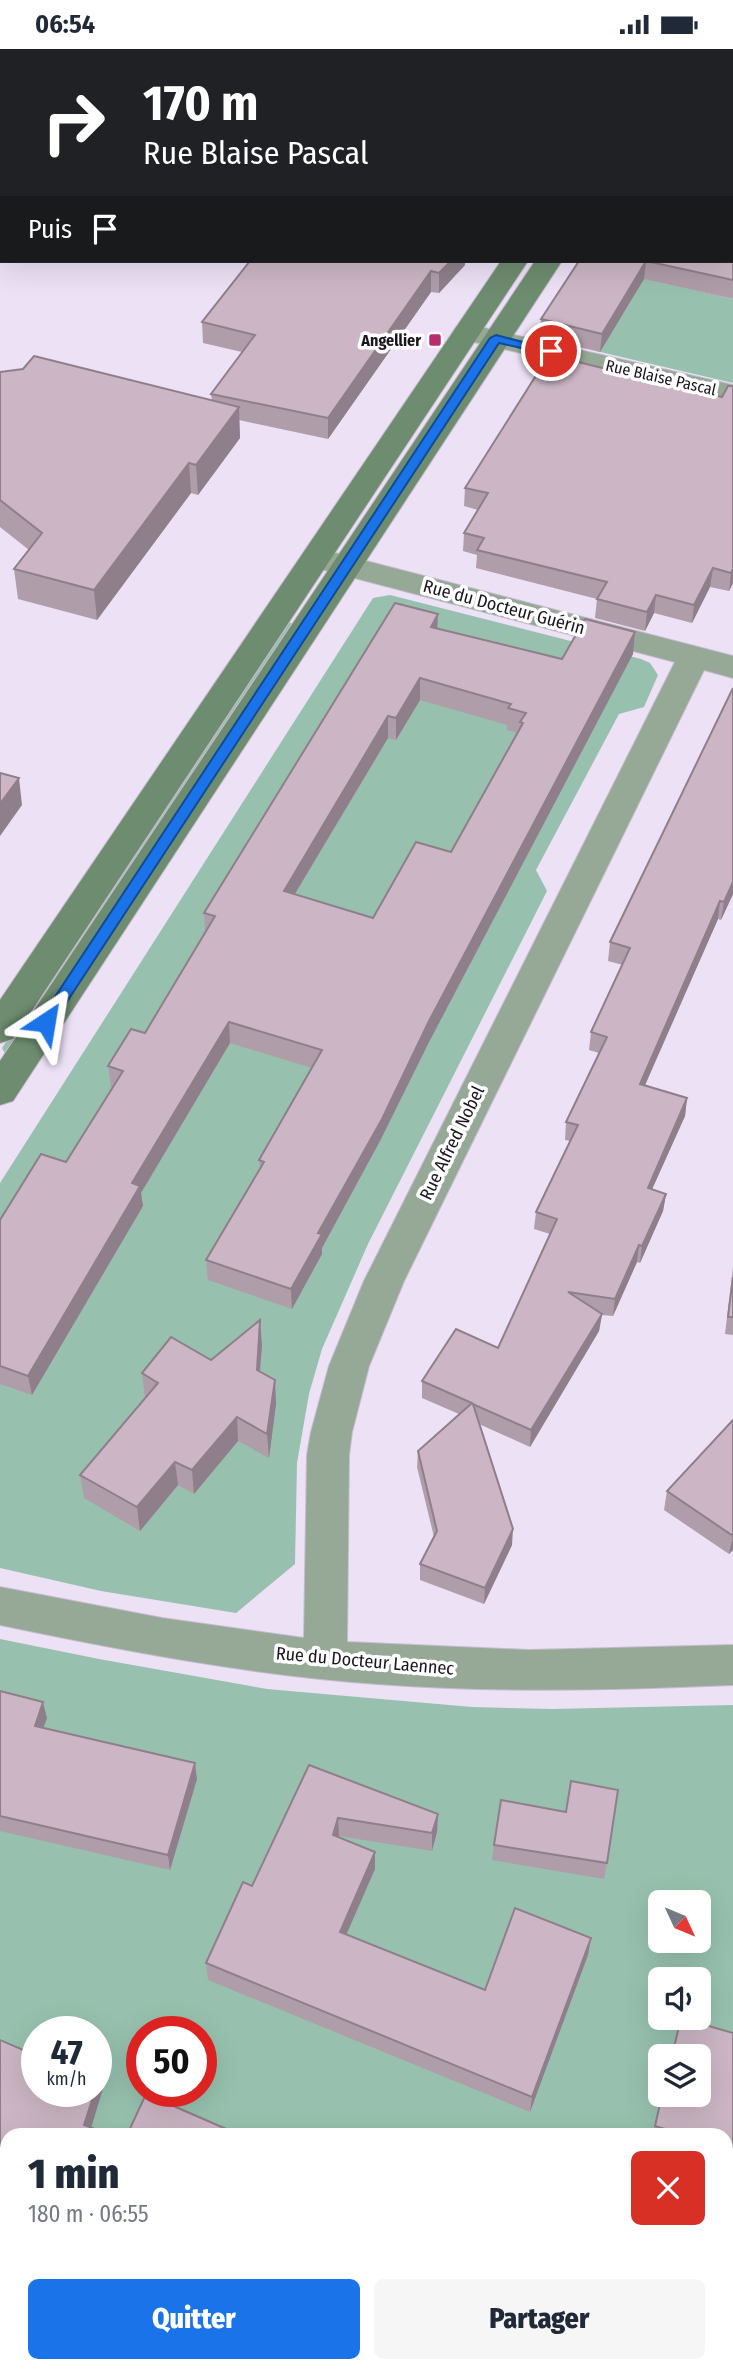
<!DOCTYPE html>
<html lang="fr">
<meta charset="utf-8">
<style>
body{margin:0;font-family:"Fira Sans Condensed",sans-serif;background:#f6f6f7;color:#1f2937;height:100vh;display:flex;flex-direction:column;font-size:26px;white-space:nowrap}
*{box-sizing:border-box;margin:0}
p{font-size:23px;color:#747a83}
.icon{flex:none;width:38px;height:38px;fill:none;stroke:currentColor;stroke-width:2;stroke-linecap:round;stroke-linejoin:round}
.map{position:relative;flex:1;overflow:hidden}
.panel{position:absolute;left:0px;top:2079px;width:733px;height:245px;display:flex;flex-direction:column;background:#fff;border-radius:21px 21px 0 0;box-shadow:0 7px 28px #0002}
.panel>*{flex:none}
.top-card{position:absolute;left:0px;top:0px;width:733px;height:214px;box-shadow:0 7px 28px #0002;background:#202124;color:#fff;overflow:hidden}
.needle{width:46px;rotate:134deg}
.buttons{position:absolute;left:648px;top:1841px;display:grid;gap:14px}
.buttons a{display:grid;place-items:center;width:63px;height:63px;border-radius:10px;background:#fff;box-shadow:0 7px 28px #0002;font-size:35px}
.speed{position:absolute;left:21px;top:1967px;display:flex;gap:14px;font-size:35px;font-weight:700;text-align:center}
.speed>*{display:grid;place-content:center;width:91px;height:91px;border-radius:50%;background:#fff;box-shadow:0 7px 28px #0002;line-height:1}
.speed small{font-size:18px;font-weight:400}
.speed .limit{border:10px solid #d22;background:#fff;color:#111}
.pin{position:absolute;display:grid;place-items:center;width:60px;height:60px;color:#fff;margin:-30px;border:4px solid #fff;border-radius:50%;box-shadow:0 2px 7px #0007}
.me{position:absolute;width:77px;margin:-38px;rotate:33deg;stroke-linejoin:round;filter:drop-shadow(0 0 5px #0008)}
.turn{display:flex;align-items:center;gap:24px;height:147px;padding:0 28px;font-size:32px}
.turn .icon{width:91px;height:91px;stroke-width:2.5}
.turn b{display:block;font-size:49px;line-height:60px}
.then{display:flex;align-items:center;height:66px;padding:0 28px;background:#0003;gap:14px;font-size:26px}
.round{display:grid;place-items:center;flex:none;width:74px;height:74px;border-radius:10px;background:#f6f6f7}
.headline{display:flex;align-items:center;justify-content:space-between;height:119px;padding:0 28px}
h1{font-size:42px;font-weight:800;line-height:52px}
.action{display:flex;gap:14px;margin-top:auto;padding:14px 28px}
.action a{flex:1;height:80px;border-radius:10px;background:#1a73e8;color:#fff;font-size:28px;font-weight:800;line-height:80px;text-align:center}
.action a+a{background:#f6f6f7;color:#1f2937}
.status{display:flex;justify-content:space-between;align-items:center;height:49px;padding:0 35px;background:#fff;direction:ltr}
.status svg{height:19px;fill:currentColor}
.map>svg:first-child{display:block}
.green{fill:#97c1ae;fill-rule:evenodd}
.lines{fill:none;stroke-linecap:round;stroke-linejoin:round}
.minor-casing{stroke:#c7bccf;stroke-width:2}
.secondary-casing{stroke:#c7bccf;stroke-width:2}
.minor{fill:#96a996;fill-rule:evenodd}
.secondary{fill:#6e8c6f;fill-rule:evenodd}
.wall{fill:#af9da9;fill-rule:evenodd}
.shaded-wall{fill:#8f7f8a}
.building{fill:#ccb6c5;stroke:#8f7f8a;stroke-width:2;fill-rule:evenodd}
.route{fill:#1a73e8;stroke:#114b97;stroke-width:2}
.poi-dot{fill:#b72e6e;stroke:#fff;stroke-width:2.5}
.labels{text-anchor:middle;stroke-width:7;stroke-linejoin:round;paint-order:stroke}
.far-poi-label{font-size:16px;font-weight:bold;fill:#1a161d;stroke:#fff;text-anchor:end}
.far-street-label{font-size:16px;fill:#1a161d;stroke:#fff}
.street-label{font-size:18px;fill:#1a161d;stroke:#fff}
</style>
<div class="status"><b>06:54</b><svg viewBox="0 0 49 12"><path d="M0 12V9h3v3zM5 12V6h3v6zM10 12V3h3v9zM15 12V0h3v12zM26 1h20v11H26zM47 4h2v5h-2z"/></svg></div>
<div class="map">
<svg width="733" height="2324" viewBox="0 0 733 2324">
<rect width="100%" height="100%" fill="#ede1f6"/>
<g class="green">
<polygon points="633,227 733,250 733,334 596,302 607,286 611,263 623,265 633,248"/>
<polygon points="390,546 641,610 650,614 658,626 644,658 619,665 536,821 547,842 368,1195 322,1300 309,1345 297,1414 295,1515 236,1564 101,1542 0,1519 0,1134 373,549"/>
<polygon points="287,573 296,575 6,1006 2,999"/>
<path d="M0 1590 99 1610 267 1640 472 1658 552 1660 733 1656V2324H258L261 2317H726V2086H7V2168L0 2165ZM660 1853H698V1892H660ZM660 1930H698V1969H660ZM37 1983H96V2042H37ZM142 1983H201V2042H142ZM660 2007H698V2046H660Z"/>
<polygon points="0,2244 7,2247 7,2317 131,2317 131,2324 0,2324"/>
</g>
<g class="lines">
<g class="minor-casing">
<g id="minor">
<polygon points="131,0 156,0 130,2"/>
<rect x="0" y="58" width="2" height="16"/>
<polygon points="467,275 733,336 733,354 457,289 453,283 457,277"/>
<path d="M316 499 733 607V629L704 621 404 1232 369 1317 352 1383 349 1406 347 1593 529 1601 733 1596V1636C614 1641 496 1644 377 1635 250 1626 125 1602 0 1576V1538L162 1569 304 1589 307 1406 311 1383 329 1317 364 1232 675 613 305 516 301 509 305 502Z"/>
<polygon points="0,2188 7,2190 7,2243 0,2240"/>
<polygon points="191,2317 243,2317 240,2324 188,2324"/>
</g>
</g>
<g class="secondary-casing">
<g id="secondary">
<polygon points="645,0 669,0 644,2"/>
<polygon points="675,0 699,0 674,2"/>
<polygon points="501,212 528,212 13,990 0,994 0,951"/>
<polygon points="535,212 562,212 13,1052 0,1056 0,1012"/>
</g>
</g>
<use href="#minor" class="minor"/>
<use href="#secondary" class="secondary"/>
</g>
<g class="wall">
<polygon points="0,0 16,0 14,2 0,2"/>
<polygon points="733,90 733,114 732,114 733,114 733,250 644,230 600,303 540,289 541,270 579,212 732,212 732,92"/>
<polygon points="250,212 465,216 439,244 431,243 328,390 239,371 240,389 198,446 191,444 97,571 18,550 14,520 29,501 0,478 0,323 212,352 211,345 242,303 203,294 202,273"/>
<polygon points="733,337 733,534 729,542 710,538 692,574 654,564 645,582 595,569 597,550 476,519 477,506 463,502 464,484 478,461 464,457 465,439 722,348"/>
<path d="M438 579 562 610 633 605 429 993 381 1090 322 1199V1205L292 1260 208 1231 206 1211 260 1120 259 1111 312 1019 230 994 141 1144 143 1157 32 1346 0 1335V1171L66 1113 112 1039 111 1038 108 1017 145 984 205 883 204 864ZM420 651 507 676V681L518 684 451 803 373 869 295 845 388 689 396 691Z"/>
<polygon points="733,639 733,845 721,871 718,870 645,1036 687,1049 685,1067 652,1140 666,1145 663,1162 640,1214 637,1213 613,1267 602,1266 599,1282 530,1398 479,1375 512,1496 484,1555 420,1531 420,1515 434,1488 417,1418 418,1402 459,1365 422,1349 422,1332 498,1299 550,1185 534,1180 536,1163 570,1092 565,1091 566,1073 599,1004 589,1001 591,983 623,916 608,912 610,893"/>
<polygon points="733,1218 733,1286 725,1285"/>
<polygon points="262,1296 260,1323 275,1331 276,1355 269,1409 238,1392 194,1445 178,1436 140,1482 84,1449 80,1426 145,1349 142,1324 211,1311"/>
<polygon points="733,1371 733,1501 729,1505 664,1461 667,1442"/>
<polygon points="0,1642 47,1669 43,1679 197,1730 170,1821 0,1782"/>
<polygon points="309,1716 438,1765 437,1783 432,1802 339,1787 338,1788 375,1803 375,1820 346,1886 485,1941 588,1906 530,2063 208,1931 206,1914 252,1837"/>
<polygon points="494,1796 607,1814 604,1830 492,1811"/>
<polygon points="733,1984 733,2115 726,2113 726,2086 652,2086 662,2046"/>
<polygon points="0,1991 30,2004 110,2016 91,2078 7,2086 7,2112 0,2109"/>
<polygon points="727,2217 733,2220 733,2321 727,2318"/>
</g>
<g class="shaded-wall">
<polygon points="590,0 603,0 602,2 589,2"/>
<polygon points="451,212 465,212 465,216 439,244 439,224"/>
<polygon points="646,212 644,230 600,303 602,285"/>
<polygon points="431,222 431,243 328,390 328,369"/>
<polygon points="239,358 240,389 198,446 196,416"/>
<polygon points="189,414 191,444 97,571 94,541"/>
<polygon points="713,519 710,538 692,574 694,556"/>
<polygon points="733,520 733,534 729,542 731,524"/>
<polygon points="656,546 654,564 645,582 647,563"/>
<polygon points="438,565 437,587 431,578"/>
<polygon points="635,583 633,605 429,993 381,1090 322,1199 322,1205 292,1260 291,1240 318,1184 429,972"/>
<polygon points="420,629 420,651 396,691 396,669"/>
<polygon points="388,667 388,689 284,863 284,842"/>
<polygon points="19,729 22,756 0,787 0,755"/>
<polygon points="733,833 733,845 721,871 724,853"/>
<polygon points="720,852 718,870 638,1052 640,1035"/>
<polygon points="229,973 230,994 141,1144 143,1157 32,1346 28,1327 132,1134"/>
<polygon points="687,1049 685,1067 645,1156 648,1139"/>
<polygon points="666,1145 663,1162 640,1214 642,1197"/>
<polygon points="639,1196 637,1213 613,1267 615,1250"/>
<polygon points="602,1265 599,1282 530,1398 531,1381"/>
<polygon points="260,1271 262,1296 258,1345 257,1321"/>
<polygon points="275,1331 276,1355 269,1409 267,1385"/>
<polygon points="237,1368 238,1392 194,1445 192,1421"/>
<polygon points="175,1413 178,1436 140,1482 137,1458"/>
<polygon points="513,1480 512,1496 484,1555 485,1539"/>
<polygon points="733,1487 733,1501 729,1505"/>
<polygon points="43,1653 47,1669 38,1694 35,1677"/>
<polygon points="195,1714 197,1730 170,1821 168,1806"/>
<polygon points="438,1765 437,1783 432,1802 432,1784"/>
<polygon points="338,1769 339,1787 334,1804 333,1786"/>
<polygon points="375,1803 375,1820 340,1900 340,1883"/>
<polygon points="591,1889 588,1906 530,2063 532,2048"/>
<polygon points="107,2002 110,2016 89,2086 84,2076 95,2042 96,2042 96,2037"/>
<polygon points="104,2317 112,2317 109,2324 101,2324"/>
<polygon points="436,2317 439,2317 436,2324 433,2324"/>
</g>
<g class="building">
<polygon points="189,0 590,0 589,2 188,2"/>
<polygon points="733,90 733,97 732,98 732,114 733,114 733,231 646,212 732,212 732,92"/>
<polygon points="250,212 451,212 439,224 431,222 328,369 211,345 255,286 202,273"/>
<polygon points="579,212 646,212 602,285 541,270"/>
<polygon points="549,306 722,348 728,337 733,337 733,520 731,524 713,519 694,556 656,546 647,563 597,550 607,533 477,501 484,489 464,484 488,444 465,439"/>
<polygon points="34,307 239,358 196,416 189,414 94,541 14,520 42,484 0,451 0,323 23,320"/>
<path d="M395 554 438 565 431 578 562 610 585 570 635 583 429 972 382 1070 318 1184 322 1185 291 1240 206 1211 264 1113 259 1111 322 1001 229 973 132 1134 140 1137 28 1327 0 1317V1171L41 1105 66 1113 123 1022 108 1017 131 980 145 984 215 867 204 864ZM420 629 511 655 508 659 526 664 520 673 523 674 451 803 416 793 373 869 284 842 388 667 396 669Z"/>
<polygon points="733,639 733,833 724,853 720,852 640,1035 687,1049 648,1139 666,1145 642,1197 639,1196 615,1250 568,1243 602,1265 531,1381 473,1355 513,1480 485,1539 420,1515 437,1482 418,1402 472,1354 422,1332 456,1280 498,1299 557,1170 536,1163 578,1076 566,1073 607,988 591,983 630,899 610,893"/>
<polygon points="0,724 19,729 0,755"/>
<polygon points="733,1228 733,1268 728,1268"/>
<polygon points="260,1271 257,1321 275,1331 267,1385 237,1368 192,1421 175,1413 137,1458 80,1426 158,1334 142,1324 171,1288 211,1311"/>
<polygon points="733,1371 733,1487 667,1442"/>
<polygon points="0,1642 43,1653 35,1677 195,1714 168,1806 0,1767"/>
<polygon points="309,1716 438,1765 432,1784 338,1769 333,1786 375,1803 340,1883 485,1941 515,1859 591,1889 532,2048 206,1914 243,1833 252,1837"/>
<polygon points="571,1732 618,1741 607,1814 494,1796 501,1751 566,1763"/>
<polygon points="681,1969 733,1984 733,2101 726,2099 726,2086 685,2086 655,2077 662,2046 698,2046 698,2007 672,2007"/>
<polygon points="37,1990 37,2042 95,2042 84,2076 111,2086 7,2086 7,2101 0,2098 0,1991 30,2004"/>
<polygon points="96,2000 107,2002 96,2037"/>
<polygon points="146,2045 240,2086 127,2086"/>
<polygon points="726,2195 733,2197 727,2217 733,2220 733,2308 730,2307 725,2324 608,2324 610,2317 726,2317"/>
<polygon points="7,2300 7,2317 104,2317 101,2324 0,2324 0,2315"/>
<polygon points="336,2317 436,2317 433,2324 333,2324"/>
</g>
<polygon class="route" points="496,286 557,302 551,306 499,294 51,977 41,977 39,973 41,969 490,289"/>
<rect class="poi-dot" x="428" y="284" width="14" height="14" rx="3.5"/>
<g class="labels">
<g class="far-poi-label">
<text x="421" y="297">Angellier</text>
</g>
<g class="far-street-label">
<text transform="translate(661 328) rotate(13)" y="6">Rue Blaise Pascal</text>
</g>
<g class="street-label">
<text transform="translate(504 558) rotate(15)" y="6">Rue du Docteur Guérin</text>
<text transform="translate(452 1094) rotate(-64)" y="6">Rue Alfred Nobel</text>
<text transform="translate(365 1612) rotate(5)" y="6">Rue du Docteur Laennec</text>
</g>
</g>
</svg>
<div class="buttons">
<a><svg class="needle" viewBox="-14 -14 28 28"><path d="M0-13l5 13h-10z" fill="#e53935"/><path d="M0 13l5-13h-10z" fill="#747a83"/></svg></a>
<a><svg class="icon" aria-label="sound" viewBox="0 0 24 24"><path d="M4 9h4l5-4v14l-5-4H4zM17 9q2 3 0 6"/></svg></a>
<a><svg class="icon" aria-label="layers" viewBox="0 0 24 24"><path d="M12 4l9 5-9 5-9-5zM3 14l9 5 9-5"/></svg></a>
</div>
<div class="speed"><div>47<small>km/h</small></div><div class="limit">50</div></div>
<div class="pin" style="left:551px;top:302px;background:#d93025"><svg class="icon" aria-label="arrive" viewBox="0 0 24 24"><path d="M6 21V4h12l-3 4 3 4H6"/></svg></div>
<svg class="me" style="left:46px;top:973px" viewBox="-20 -20 40 40"><path d="M0-17L14 15 0 8-14 15z" fill="#1a73e8" stroke="#fff" stroke-width="4"/></svg>
<div class="top-card">
<div class="turn"><svg class="icon" aria-label="right" viewBox="0 0 24 24"><path d="M7 20v-9h11M14 6l5 5-5 5"/></svg><div><b>170 m</b>Rue Blaise Pascal</div></div>
<div class="then">Puis<svg class="icon" aria-label="arrive" viewBox="0 0 24 24"><path d="M6 21V4h12l-3 4 3 4H6"/></svg></div>
</div>
<section class="panel">
<div class="headline"><div><h1>1 min</h1><p>180 m · 06:55</p></div><a class="round" style="background:#d93025;color:#fff"><svg class="icon" aria-label="close" viewBox="0 0 24 24"><path d="M6 6l12 12M18 6L6 18"/></svg></a></div>
<div class="action"><a>Quitter</a><a>Partager</a></div>
</section>
</div>
